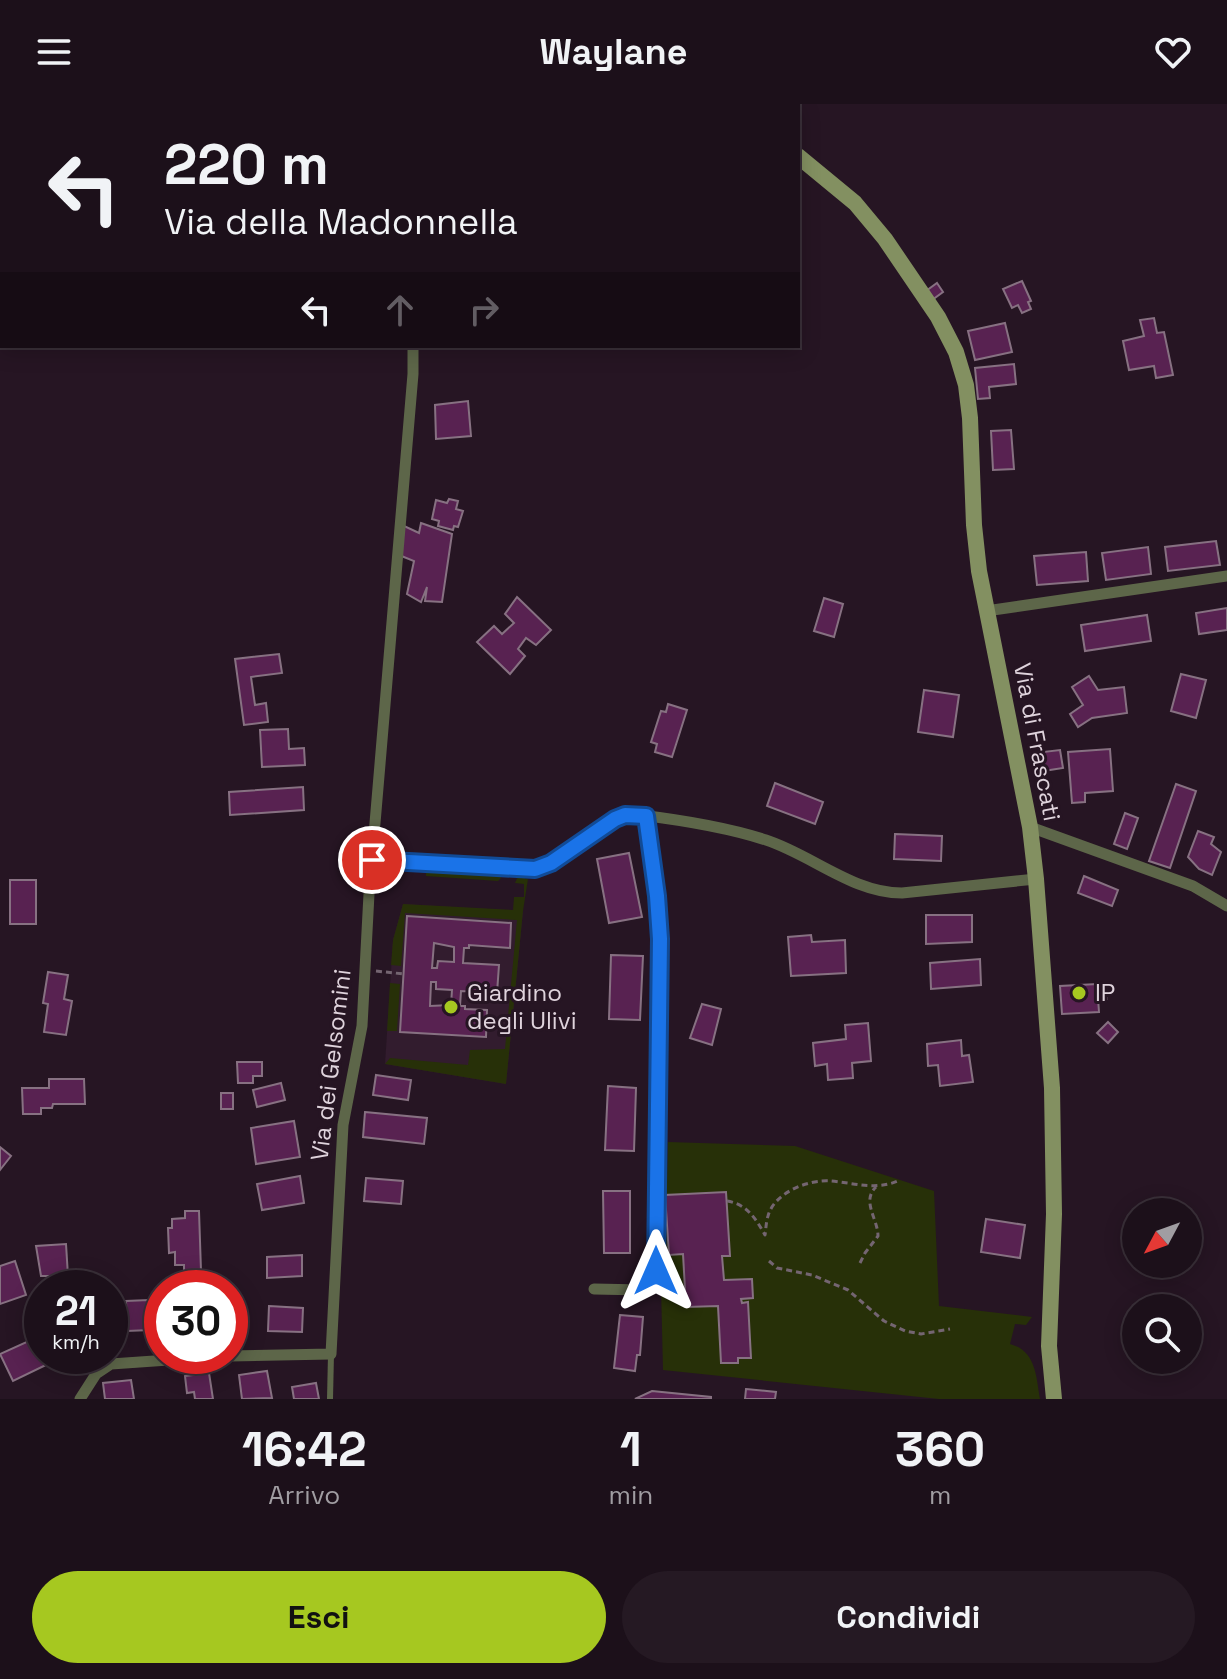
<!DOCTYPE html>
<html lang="it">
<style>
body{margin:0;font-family:"Space Grotesk",sans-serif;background:#251923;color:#f1f3f6;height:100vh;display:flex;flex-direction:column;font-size:30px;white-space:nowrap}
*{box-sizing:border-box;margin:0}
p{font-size:26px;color:#a09da2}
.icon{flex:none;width:44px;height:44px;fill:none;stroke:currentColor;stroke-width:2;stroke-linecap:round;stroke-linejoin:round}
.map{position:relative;height:1295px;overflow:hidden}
.drawer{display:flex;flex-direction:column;background:#1c101a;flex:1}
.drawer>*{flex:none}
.top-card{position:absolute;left:0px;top:0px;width:800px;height:244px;box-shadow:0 4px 20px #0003,0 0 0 2px #3a3039;background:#1c101a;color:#f1f3f6;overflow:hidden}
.needle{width:52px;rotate:229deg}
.controls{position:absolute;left:1122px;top:1094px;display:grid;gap:16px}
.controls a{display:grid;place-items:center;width:80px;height:80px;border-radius:50%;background:#1c101a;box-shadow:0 4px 20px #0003,0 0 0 2px #3a3039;font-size:40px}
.speed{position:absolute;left:24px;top:1166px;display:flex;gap:16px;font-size:40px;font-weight:700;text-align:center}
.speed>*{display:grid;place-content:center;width:104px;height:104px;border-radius:50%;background:#1c101a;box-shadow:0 4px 20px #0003,0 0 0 2px #3a3039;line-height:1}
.speed small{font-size:20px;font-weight:400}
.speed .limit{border:12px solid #d22;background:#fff;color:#111}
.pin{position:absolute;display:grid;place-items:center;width:68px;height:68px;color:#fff;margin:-34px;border:4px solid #fff;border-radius:50%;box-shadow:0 2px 8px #0007}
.me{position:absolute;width:88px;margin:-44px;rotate:0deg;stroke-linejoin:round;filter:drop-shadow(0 0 6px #0008)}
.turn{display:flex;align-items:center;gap:28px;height:168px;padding:0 32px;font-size:36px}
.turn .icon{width:104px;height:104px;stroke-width:2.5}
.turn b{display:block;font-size:56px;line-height:68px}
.lanes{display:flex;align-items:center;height:76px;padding:0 32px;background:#0003;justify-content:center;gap:40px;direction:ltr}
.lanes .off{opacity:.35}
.eta{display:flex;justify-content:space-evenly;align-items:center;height:136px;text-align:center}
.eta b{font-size:48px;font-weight:800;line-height:56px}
.button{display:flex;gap:16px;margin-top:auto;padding:16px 32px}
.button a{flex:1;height:92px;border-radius:48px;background:#a6c820;color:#111;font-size:32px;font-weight:800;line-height:92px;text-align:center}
.button a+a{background:#251923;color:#f1f3f6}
header{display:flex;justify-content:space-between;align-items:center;height:104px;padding:0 32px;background:#1c101a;font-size:36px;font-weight:800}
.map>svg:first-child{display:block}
.built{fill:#321c2e}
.green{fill:#273008}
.building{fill:#582251;stroke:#877182;stroke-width:2;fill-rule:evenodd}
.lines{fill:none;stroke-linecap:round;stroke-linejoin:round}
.path{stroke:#746571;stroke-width:3;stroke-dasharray:6 4;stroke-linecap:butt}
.service{stroke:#5d6649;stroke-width:6}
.minor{stroke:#5d6649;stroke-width:11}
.secondary{stroke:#839061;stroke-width:16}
.route-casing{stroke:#114b97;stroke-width:20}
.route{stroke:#1a73e8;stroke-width:14}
.poi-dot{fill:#a6c820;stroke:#261523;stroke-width:3}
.labels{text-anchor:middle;stroke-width:6;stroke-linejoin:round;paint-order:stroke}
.street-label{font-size:24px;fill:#dfd3dc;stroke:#261523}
.poi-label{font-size:24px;fill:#dfd3dc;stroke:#261523;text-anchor:start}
</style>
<header><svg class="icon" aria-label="menu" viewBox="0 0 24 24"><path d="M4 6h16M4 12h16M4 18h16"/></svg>Waylane<svg class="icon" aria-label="heart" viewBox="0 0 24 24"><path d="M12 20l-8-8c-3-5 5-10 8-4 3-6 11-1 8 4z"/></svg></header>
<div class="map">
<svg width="1227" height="1295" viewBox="0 0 1227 1295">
<rect width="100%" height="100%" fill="#261523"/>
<polygon class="built" points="403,800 523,807 506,980 385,960 393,836"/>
<g class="green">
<polygon points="426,766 499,770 501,774 498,777 426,772"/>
<polygon points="525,771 525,775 528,775 523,807 506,980 385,960 390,954 468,961 470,946 505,945 517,816 405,809 401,862 391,861 393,836 403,800 513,806 514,793 524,793 524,780 515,779 518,772"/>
<polygon points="390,879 400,880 397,927 387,927"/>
<path d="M668 1038 795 1042 934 1087 939 1202 1032 1213 1026 1221 1015 1220 1010 1240C1036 1247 1036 1272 1040 1295H939L663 1266 661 1183 672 1179 665 1162Z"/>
</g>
<g class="building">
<polygon points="27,0 90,0 26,2"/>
<polygon points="1022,177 1031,197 1028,198 1031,205 1022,209 1018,201 1012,204 1003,185"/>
<polygon points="937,179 943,188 932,196 926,187"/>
<polygon points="1154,214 1157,229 1164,228 1173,271 1156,274 1154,262 1129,266 1123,237 1144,232 1140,216"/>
<polygon points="1005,219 1012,248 975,256 968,227"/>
<polygon points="1014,260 1016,280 989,283 990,294 978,295 975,264"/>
<polygon points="468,297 471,332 436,335 435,301"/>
<polygon points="1011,326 1014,365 993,366 991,327"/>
<polygon points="449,395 458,397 456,405 463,407 458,423 454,422 453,426 438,422 439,417 432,415 436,396 447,399"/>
<polygon points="421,419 452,430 442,498 425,497 427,483 421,498 407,490 414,457 399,451 402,421 419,429"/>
<polygon points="1216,437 1220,461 1168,467 1165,443"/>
<polygon points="1148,443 1151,470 1106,476 1102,449"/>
<polygon points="1086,448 1088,477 1037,481 1034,452"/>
<polygon points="517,493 551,526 536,541 526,534 518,545 525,552 510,570 477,538 494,522 502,530 514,519 505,510"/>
<polygon points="824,494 843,500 834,533 814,527"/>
<polygon points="1227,504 1227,526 1199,530 1196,509"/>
<polygon points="1147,511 1151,537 1085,547 1081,521"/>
<polygon points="279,550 282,569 251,573 255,601 266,599 268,618 244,621 235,555"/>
<polygon points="1181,570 1206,576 1196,614 1171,607"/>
<polygon points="1089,572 1098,586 1124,583 1127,609 1092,614 1078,623 1070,610 1083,601 1072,583"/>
<polygon points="924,586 959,591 953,633 918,628"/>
<polygon points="668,600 687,606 672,653 655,648 657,640 651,638 661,607 666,608"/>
<polygon points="288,625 289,645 304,644 305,661 262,663 260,626"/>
<polygon points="1110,645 1113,687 1085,689 1085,698 1072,699 1068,648"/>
<polygon points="1060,646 1063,664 1037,668 1034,649"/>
<polygon points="775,679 823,698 815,720 767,702"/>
<polygon points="1176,680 1196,687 1170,764 1149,757"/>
<polygon points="303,683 304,706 230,711 229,688"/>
<polygon points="1125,709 1138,714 1127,745 1114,740"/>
<polygon points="1198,727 1214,733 1211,740 1221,748 1212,771 1199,765 1188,753"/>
<polygon points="895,730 942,732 941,757 894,755"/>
<polygon points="629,749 642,813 609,819 597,755"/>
<polygon points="1084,772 1118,786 1112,802 1078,789"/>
<rect x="10" y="776" width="26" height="44"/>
<polygon points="926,811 972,811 972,838 926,840"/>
<path d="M407 812 511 819 510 844 469 841V844H464L463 859 499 861 497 889 461 887 460 902H465V905L487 906 486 933 400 928ZM434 839 454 843V858L438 857 437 864H432ZM431 878H436V885L452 886 451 901 430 902Z"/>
<polygon points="811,831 812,838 845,836 846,869 791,872 788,833"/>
<polygon points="611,851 643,852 640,916 609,915"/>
<polygon points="980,855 981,881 931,885 930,859"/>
<polygon points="48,868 68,871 64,895 72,897 66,931 44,928 48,900 43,899"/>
<polygon points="1106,879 1107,895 1098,896 1097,880"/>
<polygon points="1097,880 1099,908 1062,910 1060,882"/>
<polygon points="702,900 721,905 712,941 690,934"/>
<polygon points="1108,918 1118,928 1108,939 1097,929"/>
<polygon points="868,919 871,957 852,959 853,974 828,976 827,960 815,962 813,939 846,935 845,921"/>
<polygon points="961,936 962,952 969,951 973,978 940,982 938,961 928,962 927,940"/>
<polygon points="237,958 262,958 262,972 253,972 253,979 238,979"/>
<polygon points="376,971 411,976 408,996 373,991"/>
<polygon points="49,975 84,975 85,1000 53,1000 52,1004 41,1004 41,1010 23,1010 22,984 49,984"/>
<polygon points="281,979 285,996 257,1003 253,986"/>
<polygon points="608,982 636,984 634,1047 605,1046"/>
<rect x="221" y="989" width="12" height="16"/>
<polygon points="365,1008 427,1014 424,1040 363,1033"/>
<polygon points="294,1017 300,1053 256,1060 251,1024"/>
<polygon points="0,1043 11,1052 0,1066"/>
<polygon points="300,1072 304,1099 262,1106 257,1080"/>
<polygon points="366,1074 403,1077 401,1100 364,1097"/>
<polygon points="603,1087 630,1087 630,1149 604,1149"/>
<polygon points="726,1088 730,1152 722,1152 724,1176 752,1175 753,1194 741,1195 742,1199 748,1198 751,1254 738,1254 738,1259 721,1259 718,1202 686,1203 683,1150 669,1151 665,1091"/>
<polygon points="185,1107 199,1107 201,1167 184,1167 184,1161 175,1161 175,1148 169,1149 168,1124 172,1124 172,1115 185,1114"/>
<polygon points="986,1115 1025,1121 1020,1154 981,1148"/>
<polygon points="66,1140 68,1172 41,1172 36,1142"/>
<polygon points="302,1151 302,1172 267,1174 267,1153"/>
<polygon points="15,1157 26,1191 0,1200 0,1162"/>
<polygon points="149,1196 150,1226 127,1227 126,1197"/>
<polygon points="269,1202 303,1204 302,1228 268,1227"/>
<polygon points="620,1211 643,1213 640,1251 637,1251 635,1267 614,1264"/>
<polygon points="42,1231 42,1252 46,1252 50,1259 13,1277 0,1250"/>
<polygon points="267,1267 272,1294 242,1295 239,1271"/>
<polygon points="209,1269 213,1295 195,1295 194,1288 187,1289 185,1272"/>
<polygon points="131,1276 134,1295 105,1295 103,1279"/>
<polygon points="316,1279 319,1295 294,1295 292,1283"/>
<polygon points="746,1285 776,1288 775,1295 745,1295"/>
<polygon points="652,1287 711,1293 711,1295 635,1295"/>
</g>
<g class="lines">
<g class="path">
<polyline points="376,867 404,870"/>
<path d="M727 1097C747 1100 756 1115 765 1131 766 1125 766 1118 768 1112 774 1089 808 1075 831 1077 855 1079 877 1087 900 1076"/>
<polyline points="769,1157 777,1164 812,1171 848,1186 884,1217 905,1227 921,1230 950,1225"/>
<path d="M860 1159 865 1149 878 1132C878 1115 861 1097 876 1083"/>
</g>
<g class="service">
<polyline points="555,0 558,2"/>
<polyline points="564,2 569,0"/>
<polyline points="330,1295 331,1250"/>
</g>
<g class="minor">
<polyline points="419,2 420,0"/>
<polyline points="765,2 766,0"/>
<polyline points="0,240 2,239"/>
<polyline points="986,507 1227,472"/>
<polyline points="1030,723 1193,782 1227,802"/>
<path d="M372 756 535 765 551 759 615 715 625 711H640C681 716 726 723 766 736 812 751 853 789 902 789L1036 775"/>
<polyline points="594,1185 643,1186 653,1181 656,1175 660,835 657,792 646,712"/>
<polyline points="230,1252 331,1250 343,1021 362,922 369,790 413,270 413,242"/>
<polyline points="80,1295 96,1270 111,1260 226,1252"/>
</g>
<g class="secondary">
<polyline points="707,0 711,2"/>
<polyline points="798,52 855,99 885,135 938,213 956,248 966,281 970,314 974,421 979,467 1030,723 1036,775 1052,984 1054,1110 1049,1242 1054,1295"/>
</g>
</g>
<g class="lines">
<g class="route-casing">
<polyline id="route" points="372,756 535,765 551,759 615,715 625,711 646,712 657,792 660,835 656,1167"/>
</g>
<use href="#route" class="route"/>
</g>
<g class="poi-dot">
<circle cx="1079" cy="889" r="8"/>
<circle cx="451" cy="903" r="8"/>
</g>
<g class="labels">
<g class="street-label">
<text transform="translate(1037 638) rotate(79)" y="8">Via di Frascati</text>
<text transform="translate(331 961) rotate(-83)" y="8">Via dei Gelsomini</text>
</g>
<g class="poi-label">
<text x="467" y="897">Giardino<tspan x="467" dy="28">degli Ulivi</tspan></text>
<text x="1095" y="897">IP</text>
</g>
</g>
</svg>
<div class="controls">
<a><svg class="needle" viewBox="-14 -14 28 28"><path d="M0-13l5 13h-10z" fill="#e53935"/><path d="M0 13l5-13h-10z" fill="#a09da2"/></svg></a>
<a><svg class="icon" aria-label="search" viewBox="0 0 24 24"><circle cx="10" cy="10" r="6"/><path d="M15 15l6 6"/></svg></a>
</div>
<div class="speed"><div>21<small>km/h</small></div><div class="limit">30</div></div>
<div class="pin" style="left:372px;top:756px;background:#d93025"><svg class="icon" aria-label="arrive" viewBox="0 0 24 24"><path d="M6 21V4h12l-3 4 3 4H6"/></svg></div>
<svg class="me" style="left:656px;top:1167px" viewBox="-20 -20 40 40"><path d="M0-17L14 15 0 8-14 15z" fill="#1a73e8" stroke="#fff" stroke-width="4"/></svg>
<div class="top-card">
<div class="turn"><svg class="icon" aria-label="left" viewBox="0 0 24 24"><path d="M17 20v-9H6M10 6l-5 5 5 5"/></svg><div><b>220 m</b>Via della Madonnella</div></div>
<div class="lanes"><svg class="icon" aria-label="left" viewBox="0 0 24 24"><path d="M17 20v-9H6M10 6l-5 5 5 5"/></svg><svg class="icon off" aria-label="ahead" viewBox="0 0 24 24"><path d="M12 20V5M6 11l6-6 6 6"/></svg><svg class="icon off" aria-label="right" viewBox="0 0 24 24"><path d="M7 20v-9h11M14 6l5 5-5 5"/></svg></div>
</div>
</div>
<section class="drawer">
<div class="eta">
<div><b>16:42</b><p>Arrivo</p></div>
<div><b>1</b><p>min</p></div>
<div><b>360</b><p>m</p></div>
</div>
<div class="button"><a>Esci</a><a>Condividi</a></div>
</section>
